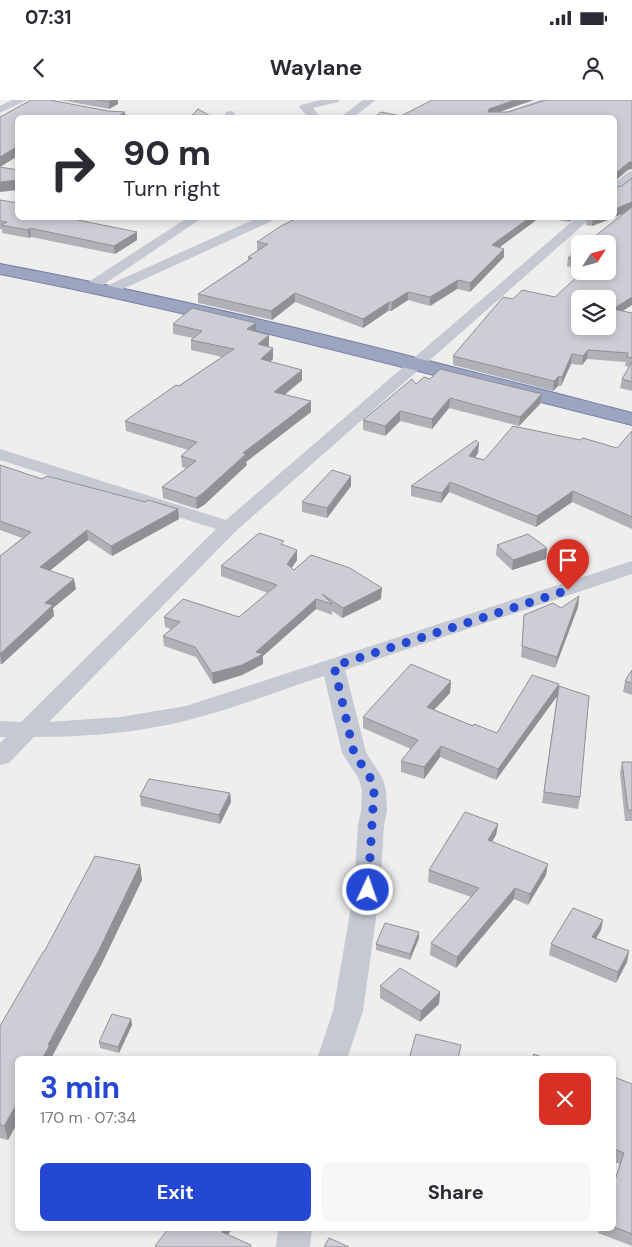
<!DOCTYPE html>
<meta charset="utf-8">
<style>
body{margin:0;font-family:"DM Sans",sans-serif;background:#f7f7f7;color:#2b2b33;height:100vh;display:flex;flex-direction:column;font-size:19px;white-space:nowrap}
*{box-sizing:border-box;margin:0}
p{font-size:16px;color:#7c7c81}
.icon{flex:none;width:28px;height:28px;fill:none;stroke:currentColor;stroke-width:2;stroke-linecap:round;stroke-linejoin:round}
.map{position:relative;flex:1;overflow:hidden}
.drawer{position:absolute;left:15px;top:956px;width:601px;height:175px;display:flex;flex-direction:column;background:#fff;border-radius:8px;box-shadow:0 2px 8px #0003}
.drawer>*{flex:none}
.guide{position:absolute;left:15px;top:15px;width:602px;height:105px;border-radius:8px;box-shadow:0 2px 8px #0003;background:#fff;color:#2b2b33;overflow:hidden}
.needle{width:32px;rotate:54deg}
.buttons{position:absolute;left:571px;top:135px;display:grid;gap:10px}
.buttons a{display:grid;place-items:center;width:45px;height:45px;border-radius:8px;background:#fff;box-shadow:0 2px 8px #0003;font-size:25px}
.pin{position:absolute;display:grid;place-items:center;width:42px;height:42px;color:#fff;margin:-51px -21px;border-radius:50% 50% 50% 0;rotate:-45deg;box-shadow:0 0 5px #0007}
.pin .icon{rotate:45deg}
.me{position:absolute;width:55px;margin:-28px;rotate:3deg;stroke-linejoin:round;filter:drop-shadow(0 0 4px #0008)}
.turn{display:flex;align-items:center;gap:18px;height:105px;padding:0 25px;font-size:22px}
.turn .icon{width:65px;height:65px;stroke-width:2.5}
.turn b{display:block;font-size:35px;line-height:42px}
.round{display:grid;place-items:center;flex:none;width:52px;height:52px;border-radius:8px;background:#f7f7f7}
.overview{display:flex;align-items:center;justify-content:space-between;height:85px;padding:0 25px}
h1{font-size:30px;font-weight:700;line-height:38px;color:#2448d3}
.button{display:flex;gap:10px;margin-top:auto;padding:10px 25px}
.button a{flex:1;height:58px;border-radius:8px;background:#2448d3;color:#fff;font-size:20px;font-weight:700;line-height:58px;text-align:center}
.button a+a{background:#f7f7f7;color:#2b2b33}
.status{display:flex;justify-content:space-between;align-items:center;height:35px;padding:0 25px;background:#fff;direction:ltr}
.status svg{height:14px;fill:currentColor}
header{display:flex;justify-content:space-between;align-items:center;height:65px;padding:0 25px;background:#fff;font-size:22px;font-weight:700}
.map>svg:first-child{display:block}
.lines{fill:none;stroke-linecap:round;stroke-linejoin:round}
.trunk-casing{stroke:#737fa5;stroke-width:2}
.minor{fill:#c4c9d4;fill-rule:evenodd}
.trunk{fill:#9ba5c2;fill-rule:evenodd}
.wall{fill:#b0b1b7}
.shaded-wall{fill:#909095}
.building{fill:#cdced5;stroke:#909095;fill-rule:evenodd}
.route{stroke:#2448d3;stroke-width:9;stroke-dasharray:0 16.2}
</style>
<div class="status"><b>07:31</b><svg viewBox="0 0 49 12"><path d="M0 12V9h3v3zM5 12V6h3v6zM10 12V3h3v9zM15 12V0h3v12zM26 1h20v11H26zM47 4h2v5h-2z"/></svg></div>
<header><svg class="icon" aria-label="back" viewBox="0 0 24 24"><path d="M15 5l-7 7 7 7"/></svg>Waylane<svg class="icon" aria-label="person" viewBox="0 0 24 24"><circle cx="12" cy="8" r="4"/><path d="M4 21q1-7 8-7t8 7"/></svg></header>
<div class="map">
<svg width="632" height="1147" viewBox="0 0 632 1147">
<rect width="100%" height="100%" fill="#f0eeed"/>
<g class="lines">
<g class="trunk-casing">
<path id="trunk" d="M0 164C213 204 422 259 632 313V325C422 273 213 216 0 174Z"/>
</g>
<g class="minor">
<polygon points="12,0 27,0 0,13 0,6"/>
<polygon points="320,0 340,0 338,2 313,8 321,18 309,18 299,7 301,5"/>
<polygon points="363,0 376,0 352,18 339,18"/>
<polygon points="540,0 557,0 555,2 507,18 489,18"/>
<polygon points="94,8 130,15 135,18 110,18 90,13 88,11"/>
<polygon points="230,11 234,12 236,18 224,18 226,12"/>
<polygon points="632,71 632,82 620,93 615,94 615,83 628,72"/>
<polygon points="187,118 202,118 100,187 90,187 88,184 90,181"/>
<polygon points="257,118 274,118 272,121 114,193 104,193 102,190 104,187"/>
<path d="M576 118H591L236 431 49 622 120 617 186 606 632 461V474L345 570 366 652 383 679 386 691 387 711 384 725 380 790 363 911 347 959H317L333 911 354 790 358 725 361 711 362 691 359 679 342 653 324 576C272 593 220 614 167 625 123 634 78 637 34 637L9 663 0 665V643L6 637H0V621L21 622 216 429 0 360V349L226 420Z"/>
<polygon points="278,1129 312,1129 310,1147 276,1147"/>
</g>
<use href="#trunk" class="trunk"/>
</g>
<g class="wall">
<polygon points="60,0 118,0 118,4 109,9"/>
<polygon points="632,78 632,205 623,211 632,213 632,291 620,288 622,279 629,267 625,266 626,262 587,259 582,265 571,264 561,286 558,286 553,291 453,265 453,256 513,199 555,197 608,171 624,113 615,117 615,87 622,86"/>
<polygon points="0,100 77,119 137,140 115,154 31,137 29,138 2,133 2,129 0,129"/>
<polygon points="297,118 539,118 500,147 504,157 470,192 457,189 430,206 408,200 391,211 388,211 363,228 295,202 272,220 198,203 198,194 248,160 248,157 258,151 257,150 257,142"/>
<polygon points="548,118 574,118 569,122"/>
<polygon points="587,118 613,118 592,126 586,125"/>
<polygon points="580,148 580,169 567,166 568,158"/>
<polygon points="256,223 256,232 269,235 269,245 267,247 273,259 270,261 302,280 284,295 311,312 246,362 247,365 204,405 197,409 163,398 162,387 186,368 182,367 181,356 188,350 126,331 125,321 222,257 191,250 191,240 193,238 173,234 173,224"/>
<polygon points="430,279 542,294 540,304 519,326 449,308 432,329 400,321 385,336 363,330 363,320 416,284"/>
<polygon points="632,331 632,429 572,402 536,427 449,392 441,403 411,396 411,386 479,343 478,353 475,357 484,360 617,348"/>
<polygon points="0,365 42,379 178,409 179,419 112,456 88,440 50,470 76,489 53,508 54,516 2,564 0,564 0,456 22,438 0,430"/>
<polygon points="351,376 351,386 327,418 302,412 302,402"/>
<polygon points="284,445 297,460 292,468 294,470 381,499 342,518 332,511 332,515 316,509 263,556 263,564 242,575 213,584 196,557 164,546 163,536 171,529 165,527 164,517 239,517 268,493 221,476 221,466"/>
<polygon points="497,445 547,448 546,459 512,470 496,455"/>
<polygon points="579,496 578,507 555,568 521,557 524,515 561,508"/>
<polygon points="632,570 632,595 623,592 625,581"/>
<polygon points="451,581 450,593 434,610 473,626 497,633 559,584 559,587 580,697 578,709 542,703 557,596 496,680 440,657 424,679 401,672 401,661 411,649 363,628 363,617"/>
<polygon points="622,662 632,662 632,721 625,721 620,673"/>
<polygon points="230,693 231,702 220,724 141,706 140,696"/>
<polygon points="498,724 496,735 492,742 546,775 528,805 514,799 456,868 430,855 431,843 471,797 428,782 429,770"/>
<polygon points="140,765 142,780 101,865 8,1040 0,1038 0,926 44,852"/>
<polygon points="601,830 596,838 629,851 627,862 616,883 549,855 551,844"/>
<polygon points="419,838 410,860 376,850 376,844"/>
<polygon points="380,886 440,892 439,904 420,922 380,898"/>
<polygon points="131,919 132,925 119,953 100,948 99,942"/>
<polygon points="614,977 632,984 632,1146 598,1133 599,1129 614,1129 614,1083 620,1064 614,1062"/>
</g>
<g class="shaded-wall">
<polygon points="112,0 118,0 118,4 109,9 109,2"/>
<polygon points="515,0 534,0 488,16 489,9"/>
<polygon points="125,12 125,18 116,18"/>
<polygon points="18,46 18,56 0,67 0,57"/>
<polygon points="629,62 632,62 632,69 628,70 615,81 615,74"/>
<polygon points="18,80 18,90 0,92 0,82"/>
<polygon points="632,102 632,110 615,117 615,109"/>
<polygon points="529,118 539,118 492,153 492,145"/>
<polygon points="569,118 574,118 569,122"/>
<polygon points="593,118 613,118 592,126"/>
<polygon points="30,128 31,137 29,138 28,130"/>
<polygon points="137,132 137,140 115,154 114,146"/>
<polygon points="504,149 504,157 470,192 470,183"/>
<polygon points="458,180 457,189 430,206 430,197"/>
<polygon points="408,192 408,200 391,211 392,202"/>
<polygon points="295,193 295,202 272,220 271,211"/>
<polygon points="632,197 632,205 611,218 613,209"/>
<polygon points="389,202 388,211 363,228 363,219"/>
<polygon points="256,223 256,233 247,229"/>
<polygon points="269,235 269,245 258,255 258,244"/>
<polygon points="273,248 273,259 262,269 261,259"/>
<polygon points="588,250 587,259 582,265 583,256"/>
<polygon points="572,254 571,264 561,286 562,277"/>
<polygon points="302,270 302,280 275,303 274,292"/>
<polygon points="559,276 558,286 553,291 554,281"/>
<polygon points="542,294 540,304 519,326 520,317"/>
<polygon points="450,298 449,308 432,329 432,319"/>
<polygon points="311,301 311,312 246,362 247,365 204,405 197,409 196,398 243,353"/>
<polygon points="400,311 400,321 385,336 385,326"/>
<polygon points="479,343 478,353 469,366 469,356"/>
<polygon points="351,376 351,386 327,418 327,408"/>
<polygon points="450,382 449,392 441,403 442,393"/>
<polygon points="573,391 572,402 536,427 537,416"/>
<polygon points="178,409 179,419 112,456 111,446"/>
<polygon points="87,430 88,440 42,477 40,467"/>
<polygon points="547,448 546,459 512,470 513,460"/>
<polygon points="297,450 297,460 287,474 287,464"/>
<polygon points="74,479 76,489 53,508 54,516 2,564 0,554 45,503"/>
<polygon points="382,488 381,499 342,518 343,508"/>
<polygon points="579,496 578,507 555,568 557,557"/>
<polygon points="316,499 316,509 263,556 263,564 242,575 213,584 212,573 256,552"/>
<polygon points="451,581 450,593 426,618 427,607"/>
<polygon points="559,584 558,595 496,680 498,669"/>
<polygon points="441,646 440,657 424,679 424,667"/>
<polygon points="230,693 231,702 220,724 219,715"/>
<polygon points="498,724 496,735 486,751 488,740"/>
<polygon points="548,764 546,775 528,805 530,794"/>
<polygon points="140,765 142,780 101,865 52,956 52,959 42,959 48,945"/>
<polygon points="515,788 514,799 456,868 457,857"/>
<polygon points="603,820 601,830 591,847 592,837"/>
<polygon points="419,832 419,838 410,860 410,854"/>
<polygon points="629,851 627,862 616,883 618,872"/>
<polygon points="440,892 439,904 420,922 421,911"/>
<polygon points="131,919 132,925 119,953 118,947"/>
<polygon points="18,1002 18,1022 8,1040 4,1026"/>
<polygon points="224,1129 232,1129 222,1143 222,1132"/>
</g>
<g class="building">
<polygon points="31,0 50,0 108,11 125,12 116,18 18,18 18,46 0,57 0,17"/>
<polygon points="97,0 112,0 109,2"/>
<polygon points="432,0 515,0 489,9 488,12 508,12 546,0 632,0 632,62 629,62 615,74 615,18 373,18 381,12 401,16"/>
<polygon points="198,9 214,18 189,18"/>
<polygon points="0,67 18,70 18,80 0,82"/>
<polygon points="632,78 632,102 615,109 615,87 622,86"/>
<polygon points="0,100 18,103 18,118 68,118 137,132 114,146 30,128 28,130 1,125 7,122 0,121"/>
<path d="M632 107V197L613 209 632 213V258L627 257 628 253 588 250 583 256 572 254 562 277 559 276 554 281 453 256 503 197 513 199 522 190 555 197 583 171H608V144H585ZM580 199H608V226H580Z"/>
<polygon points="297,118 529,118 492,145 504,149 470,183 458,180 430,197 408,192 392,202 389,202 363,219 295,193 271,211 198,194 252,158 248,157 268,144 257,142 281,126"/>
<polygon points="580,148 580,160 568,158"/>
<polygon points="192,208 256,223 247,229 269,235 258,244 273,248 261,259 302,270 274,292 311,301 243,353 246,354 203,393 196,398 162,387 196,361 181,356 197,342 125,321 176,285 179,286 234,249 191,240 202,231 173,224"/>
<polygon points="632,262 632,282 622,279"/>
<polygon points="440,269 542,294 520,317 450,298 432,319 400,311 385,326 363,320 412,279 416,284 424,277 430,279"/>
<polygon points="513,326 580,340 583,338 617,348 632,331 632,417 573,391 537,416 450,382 442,393 411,386 476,340 479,343 469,356 484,360"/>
<polygon points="0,365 42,379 47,376 145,402 148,400 178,409 111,446 87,430 40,467 74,479 45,503 53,505 0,554 0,456 31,432 0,421"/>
<polygon points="332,370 351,376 327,408 302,402"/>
<polygon points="259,433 284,441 281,444 297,450 287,464 294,470 311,455 350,468 382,488 343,508 322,494 332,504 316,499 256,552 263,554 242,565 212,573 195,547 163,536 180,522 164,517 183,499 239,517 277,485 221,466"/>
<polygon points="528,434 547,448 513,460 497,445"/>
<polygon points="579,496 557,557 522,546 524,515 553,503 561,508"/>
<polygon points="411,564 451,581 427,607 473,626 474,624 497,633 532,575 559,584 498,669 441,646 424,667 401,661 418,640 363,617"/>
<polygon points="632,570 632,583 625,581"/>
<polygon points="559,586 589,596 580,697 544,692"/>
<polygon points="622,662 632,662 632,710 628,710"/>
<polygon points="149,679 230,693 219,715 140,696"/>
<polygon points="465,712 498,724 488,740 548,764 530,794 515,788 457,857 431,843 479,788 429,770"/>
<polygon points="95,756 140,765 99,850 48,945 50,945 42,959 18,959 18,1002 4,1026 0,1024 0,926 43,852 44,852"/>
<polygon points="573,808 603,820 592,837 629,851 618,872 551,844"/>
<polygon points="385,823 419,832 410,854 376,844"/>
<polygon points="400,868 440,892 421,911 380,886"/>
<polygon points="112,914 131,919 118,947 99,942"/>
<polygon points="416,934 461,945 458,959 409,959"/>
<polygon points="534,954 547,959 531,959"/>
<polygon points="614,977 632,984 632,1134 614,1127 614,1083 624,1053 614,1049"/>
<polygon points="168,1129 224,1129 222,1132 251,1145 250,1147 158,1147 155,1146"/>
<polygon points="329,1138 349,1147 324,1147"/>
</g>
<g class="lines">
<polyline class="route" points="368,790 374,691 371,679 354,653 334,566 568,490"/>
</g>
</svg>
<div class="buttons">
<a><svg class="needle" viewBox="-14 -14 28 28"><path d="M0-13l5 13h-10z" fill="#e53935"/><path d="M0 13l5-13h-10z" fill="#7c7c81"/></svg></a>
<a><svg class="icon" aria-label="layers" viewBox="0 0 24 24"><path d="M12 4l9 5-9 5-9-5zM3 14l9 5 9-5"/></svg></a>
</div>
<div class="pin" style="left:568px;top:490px;background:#d93025"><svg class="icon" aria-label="arrive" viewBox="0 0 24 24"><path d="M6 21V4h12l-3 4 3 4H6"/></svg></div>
<svg class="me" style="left:368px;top:790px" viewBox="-20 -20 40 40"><circle r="17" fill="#2448d3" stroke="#fff" stroke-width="3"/><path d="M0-11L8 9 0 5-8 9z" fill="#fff"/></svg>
<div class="guide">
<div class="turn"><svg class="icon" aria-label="right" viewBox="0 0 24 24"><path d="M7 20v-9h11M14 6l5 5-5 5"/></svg><div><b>90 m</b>Turn right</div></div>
</div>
<section class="drawer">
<div class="overview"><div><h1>3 min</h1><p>170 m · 07:34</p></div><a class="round" style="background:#d93025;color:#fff"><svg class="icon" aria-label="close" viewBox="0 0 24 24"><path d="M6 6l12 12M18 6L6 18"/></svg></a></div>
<div class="button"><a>Exit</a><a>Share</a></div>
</section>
</div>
